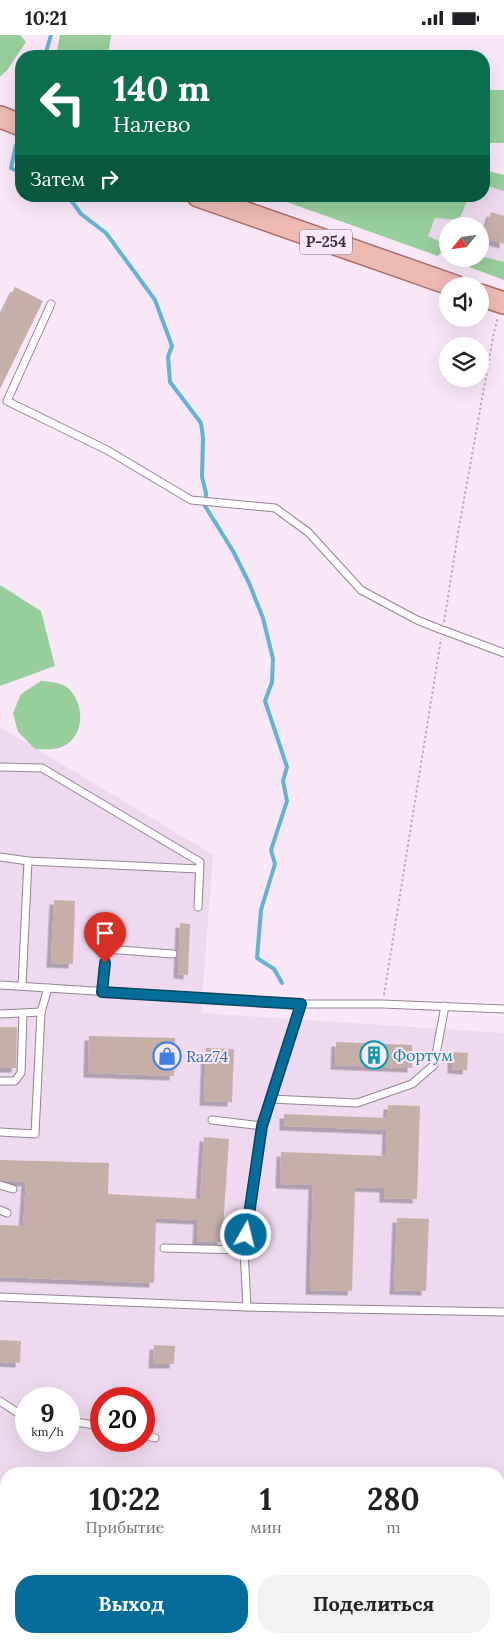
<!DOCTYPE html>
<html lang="ru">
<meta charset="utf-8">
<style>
body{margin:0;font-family:Lora,serif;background:#f2f2f2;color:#202124;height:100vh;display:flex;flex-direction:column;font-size:19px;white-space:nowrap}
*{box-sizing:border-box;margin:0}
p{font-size:16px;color:#757577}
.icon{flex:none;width:28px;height:28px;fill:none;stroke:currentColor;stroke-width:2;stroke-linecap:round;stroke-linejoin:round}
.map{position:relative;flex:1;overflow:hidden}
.panel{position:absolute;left:0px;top:1432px;width:505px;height:176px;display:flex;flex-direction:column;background:#fff;border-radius:20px 20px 0 0;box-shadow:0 5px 20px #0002}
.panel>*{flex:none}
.hud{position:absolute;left:15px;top:15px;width:475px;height:152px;border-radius:20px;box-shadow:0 5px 20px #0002;background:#0b6e4f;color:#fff;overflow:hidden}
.needle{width:32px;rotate:241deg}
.buttons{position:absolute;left:439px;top:182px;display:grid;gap:10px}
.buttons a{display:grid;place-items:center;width:50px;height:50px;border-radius:50%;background:#fff;box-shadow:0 5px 20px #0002;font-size:25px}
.speed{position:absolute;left:15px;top:1352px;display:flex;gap:10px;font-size:25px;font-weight:700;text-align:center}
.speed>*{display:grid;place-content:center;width:65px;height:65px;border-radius:50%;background:#fff;box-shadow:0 5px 20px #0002;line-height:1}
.speed small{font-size:12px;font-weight:400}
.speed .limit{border:8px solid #d22;background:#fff;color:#111}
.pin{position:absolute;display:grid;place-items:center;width:42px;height:42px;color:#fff;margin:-51px -21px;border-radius:50% 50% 50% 0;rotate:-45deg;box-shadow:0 0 5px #0007}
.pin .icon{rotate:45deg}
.me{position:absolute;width:55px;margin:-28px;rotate:8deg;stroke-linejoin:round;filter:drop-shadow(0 0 4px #0008)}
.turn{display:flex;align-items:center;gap:18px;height:105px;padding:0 15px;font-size:22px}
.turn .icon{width:65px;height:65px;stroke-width:2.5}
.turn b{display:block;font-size:35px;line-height:42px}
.then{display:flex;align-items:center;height:48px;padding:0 15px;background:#0003;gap:10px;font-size:19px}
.eta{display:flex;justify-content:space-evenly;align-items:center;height:85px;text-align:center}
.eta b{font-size:30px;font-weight:700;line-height:35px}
.action{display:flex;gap:10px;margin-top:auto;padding:10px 15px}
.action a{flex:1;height:58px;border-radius:20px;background:#056d9a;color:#fff;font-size:20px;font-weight:700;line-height:58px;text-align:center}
.action a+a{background:#f2f2f2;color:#202124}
.status{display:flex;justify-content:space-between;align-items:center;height:35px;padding:0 25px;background:#fff;direction:ltr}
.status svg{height:14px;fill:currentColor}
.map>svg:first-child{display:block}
.built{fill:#efd9ee;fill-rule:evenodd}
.forest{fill:#98ce9b}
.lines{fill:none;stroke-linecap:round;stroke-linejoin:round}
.stream{stroke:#63b4d3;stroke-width:4}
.building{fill:#c6afa9;filter:url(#shadow)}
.lane-casing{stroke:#938392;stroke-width:9}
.primary-casing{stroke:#a66c66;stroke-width:24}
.path{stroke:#baabb9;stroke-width:2;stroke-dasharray:2.5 2.5;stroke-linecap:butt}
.lane{stroke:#fff;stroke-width:7}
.primary{stroke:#eebab2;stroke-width:21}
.lane-bridge-casing{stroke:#938392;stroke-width:9;stroke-linecap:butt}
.lane-bridge{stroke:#fff;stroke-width:7}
.route-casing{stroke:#034764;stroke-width:12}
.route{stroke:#056d9a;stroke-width:9}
.labels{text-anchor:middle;stroke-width:4;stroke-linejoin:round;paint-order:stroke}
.shield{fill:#fae8f9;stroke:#726771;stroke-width:1}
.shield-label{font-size:15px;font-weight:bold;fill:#373037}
.culture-label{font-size:16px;fill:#0d838f;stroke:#fae8f9;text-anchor:start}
.shop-label{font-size:16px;fill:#366cbe;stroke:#fae8f9;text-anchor:start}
</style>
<div class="status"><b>10:21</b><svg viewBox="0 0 49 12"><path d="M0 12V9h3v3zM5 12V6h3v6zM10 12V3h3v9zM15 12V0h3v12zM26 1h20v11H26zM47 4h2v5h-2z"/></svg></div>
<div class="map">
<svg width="504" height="1608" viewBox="0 0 504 1608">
<defs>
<filter id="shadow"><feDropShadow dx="-4.5" dy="4.5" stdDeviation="0" flood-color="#0004"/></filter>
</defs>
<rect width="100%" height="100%" fill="#fae8f9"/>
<g class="built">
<polygon points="484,143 504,149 504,234 470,224 480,224 480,191 448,191 447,217 419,208 433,161 484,161"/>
<path d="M0 692 213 820 201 978 504 998V1608H0ZM26 1364H69V1406H26ZM101 1364H144V1406H101ZM6 1439H499V1602H6Z"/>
</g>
<g class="forest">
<polygon points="0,0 20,0 26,7 8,34 0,42"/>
<polygon points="60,0 111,0 108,21 56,21"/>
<rect x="484" y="55" width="20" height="53"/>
<polygon points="484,135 504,140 504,156 484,150"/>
<polygon points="270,161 469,161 459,185 435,183 428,201 447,210 438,221"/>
<polygon points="480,221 504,227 504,245 469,232 473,224 480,224"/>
<polygon points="0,550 41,576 55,631 0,651"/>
<path d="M41 646C51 647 63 647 70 655 86 673 84 705 59 713 52 715 43 714 35 714L18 697 13 678 21 659Z"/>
</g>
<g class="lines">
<g class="stream">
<polyline points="45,21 51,0"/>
<polyline points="16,110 11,133 21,138"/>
<polyline points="68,161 81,179 106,198 155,265 172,311 168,322 170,347 201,388 203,403 202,442 206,458 205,471 233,516 249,548 263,583 273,624 272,647 265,666 287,732 283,746 287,766 271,815 275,829 261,875 257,923 274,934 282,948"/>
</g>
</g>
<g class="building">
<polygon points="491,177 504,181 504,209 483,203"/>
<polygon points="15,252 43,266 0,354 0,282"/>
<polygon points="54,865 75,866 73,929 51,928"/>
<polygon points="180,888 190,889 188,940 178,939"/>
<polygon points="0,992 17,992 16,1033 0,1033"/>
<polygon points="89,1001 175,1003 174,1041 88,1038"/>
<polygon points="336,1007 412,1010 412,1033 335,1030"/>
<polygon points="206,1013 234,1014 232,1067 204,1066"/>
<polygon points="452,1017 468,1018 467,1035 452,1034"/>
<polygon points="388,1070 420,1071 417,1164 384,1163 384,1153 355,1152 352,1256 310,1255 313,1150 280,1149 281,1117 386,1121 387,1095 284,1091 284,1079 387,1083"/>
<polygon points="204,1102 229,1104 222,1207 197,1206 198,1185 156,1183 154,1248 0,1242 0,1190 23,1191 26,1147 0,1145 0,1125 109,1128 108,1159 200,1164"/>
<polygon points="397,1183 429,1184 426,1256 394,1255"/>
<polygon points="0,1305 21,1306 20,1328 0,1327"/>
<polygon points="154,1310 175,1311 174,1329 153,1329"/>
</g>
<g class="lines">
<g class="lane-casing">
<g id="lane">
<polyline points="51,269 7,366 107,415 191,465 275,473 308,497 361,555 417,585 437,593"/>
<polyline points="448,597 504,618"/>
<polyline points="0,732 42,733 200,827 198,872"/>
<polyline points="0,822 28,826 199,834"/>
<polyline points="0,950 301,969 382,969 504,974"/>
<polyline points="22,951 28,826"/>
<polyline points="103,957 106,914 173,919"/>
<polyline points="0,979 41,977"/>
<polyline points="0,1046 15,1046 21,1038 23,979"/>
<polyline points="270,1064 357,1068 412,1049 434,1030 445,971"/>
<polyline points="212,1085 262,1091"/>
<polyline points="0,1097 35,1099 41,977 48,953"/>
<polyline points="0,1150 13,1154"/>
<polyline points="0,1175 7,1178"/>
<polyline points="164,1213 244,1215"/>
<polyline points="0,1262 247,1272 504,1277"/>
<polyline points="247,1272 244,1215 262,1091 301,969"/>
<polyline points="0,1366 21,1380 26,1381"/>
<polyline points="69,1386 101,1391"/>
<polyline points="144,1400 155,1403"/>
</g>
</g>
<g class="primary-casing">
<g id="primary">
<polyline points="0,82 21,90"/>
<polyline points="198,161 455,251"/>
<polyline points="480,260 504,268"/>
</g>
</g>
<g class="path">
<polyline points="444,587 458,498 494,297 498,282"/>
<polyline points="384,960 441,604"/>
</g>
<use href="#lane" class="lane"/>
<use href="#primary" class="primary"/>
<g class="lane-bridge-casing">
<polyline id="lane-bridge" points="437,593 448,597"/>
</g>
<use href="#lane-bridge" class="lane-bridge"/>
</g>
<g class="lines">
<g class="route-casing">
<polyline id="route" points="105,928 102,957 301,969 262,1091 246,1200"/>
</g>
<use href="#route" class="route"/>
</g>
<defs>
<g id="building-ring" transform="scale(1.4375)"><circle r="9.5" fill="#fae8f9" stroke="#0f9aa8" stroke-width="1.5"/><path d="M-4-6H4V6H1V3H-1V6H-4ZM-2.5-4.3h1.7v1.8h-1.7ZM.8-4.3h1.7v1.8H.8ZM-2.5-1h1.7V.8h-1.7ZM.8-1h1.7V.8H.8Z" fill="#0f9aa8"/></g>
<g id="shop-ring" transform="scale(1.4375)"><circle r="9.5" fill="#fae8f9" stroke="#3f7fe0" stroke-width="1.5"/><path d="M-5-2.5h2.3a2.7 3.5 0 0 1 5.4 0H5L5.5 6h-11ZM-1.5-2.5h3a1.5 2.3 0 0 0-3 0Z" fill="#3f7fe0"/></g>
</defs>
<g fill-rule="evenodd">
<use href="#building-ring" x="374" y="1020"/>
<use href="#shop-ring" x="167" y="1021"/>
</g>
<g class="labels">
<rect class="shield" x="300" y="194.5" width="52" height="25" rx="4"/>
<g class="shield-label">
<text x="326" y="212">Р-254</text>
</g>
<g class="culture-label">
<text x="393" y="1026">Фортум</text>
</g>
<g class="shop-label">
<text x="186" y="1027">Raz74</text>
</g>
</g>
</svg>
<div class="buttons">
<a><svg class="needle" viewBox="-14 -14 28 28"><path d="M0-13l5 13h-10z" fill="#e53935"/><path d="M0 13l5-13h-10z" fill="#757577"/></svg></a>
<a><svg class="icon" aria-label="sound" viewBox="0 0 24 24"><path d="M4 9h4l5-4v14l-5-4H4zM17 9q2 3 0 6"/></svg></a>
<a><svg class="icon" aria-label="layers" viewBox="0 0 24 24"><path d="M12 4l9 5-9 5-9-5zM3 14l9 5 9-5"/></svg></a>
</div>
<div class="speed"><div>9<small>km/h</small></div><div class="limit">20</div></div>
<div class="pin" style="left:105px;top:928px;background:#d93025"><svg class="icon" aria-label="arrive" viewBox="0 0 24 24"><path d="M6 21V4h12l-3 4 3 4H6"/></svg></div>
<svg class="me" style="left:246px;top:1200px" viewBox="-20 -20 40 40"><circle r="17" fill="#056d9a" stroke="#fff" stroke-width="3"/><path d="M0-11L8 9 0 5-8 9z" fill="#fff"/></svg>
<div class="hud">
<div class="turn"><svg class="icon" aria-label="left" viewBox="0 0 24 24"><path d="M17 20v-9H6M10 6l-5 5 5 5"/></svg><div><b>140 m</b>Налево</div></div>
<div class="then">Затем<svg class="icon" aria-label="right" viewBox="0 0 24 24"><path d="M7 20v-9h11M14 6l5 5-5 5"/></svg></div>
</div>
<section class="panel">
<div class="eta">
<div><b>10:22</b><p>Прибытие</p></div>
<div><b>1</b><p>мин</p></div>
<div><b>280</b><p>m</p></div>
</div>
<div class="action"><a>Выход</a><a>Поделиться</a></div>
</section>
</div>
